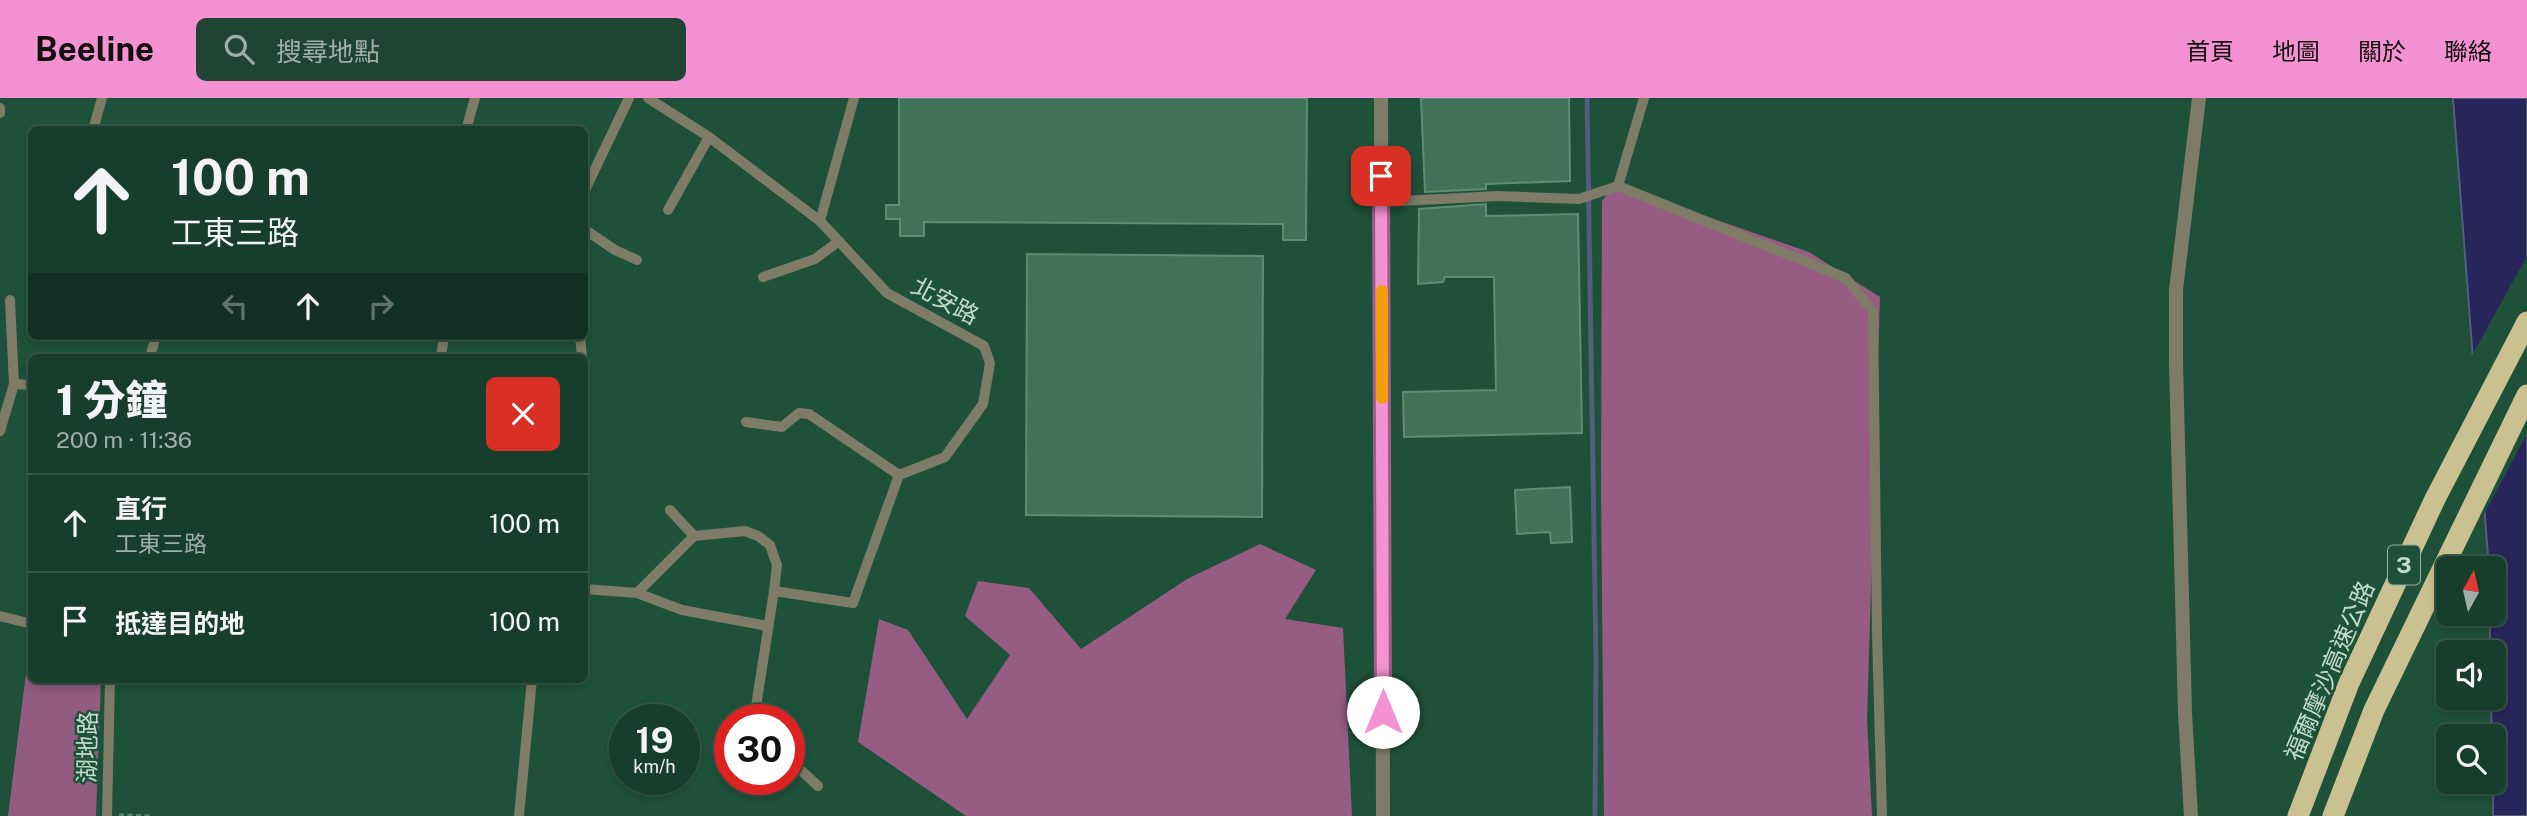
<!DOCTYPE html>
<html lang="zh-TW">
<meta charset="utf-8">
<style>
body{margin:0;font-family:"Public Sans","Noto Sans TC",sans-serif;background:#204434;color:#f1f3f6;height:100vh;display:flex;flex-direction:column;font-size:26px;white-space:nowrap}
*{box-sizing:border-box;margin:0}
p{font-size:23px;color:#9eaea9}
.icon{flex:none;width:38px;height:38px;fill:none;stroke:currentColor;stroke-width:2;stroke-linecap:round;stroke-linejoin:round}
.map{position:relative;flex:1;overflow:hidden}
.panel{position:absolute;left:28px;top:256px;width:560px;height:329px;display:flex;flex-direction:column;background:#173d2c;border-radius:10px;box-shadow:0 4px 10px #0003,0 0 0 2px #365648}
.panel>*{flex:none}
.banner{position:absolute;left:28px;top:28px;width:560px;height:214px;border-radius:10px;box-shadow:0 4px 10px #0003,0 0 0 2px #365648;background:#173d2c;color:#f1f3f6;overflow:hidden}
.needle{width:46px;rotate:8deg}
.tools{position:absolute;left:2436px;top:458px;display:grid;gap:14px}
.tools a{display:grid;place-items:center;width:70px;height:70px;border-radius:10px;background:#173d2c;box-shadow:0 4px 10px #0003,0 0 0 2px #365648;font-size:35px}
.speed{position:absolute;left:609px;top:606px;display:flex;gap:14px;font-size:35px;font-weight:700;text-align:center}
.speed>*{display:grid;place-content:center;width:91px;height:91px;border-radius:50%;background:#173d2c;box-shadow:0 4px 10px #0003,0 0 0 2px #365648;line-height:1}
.speed small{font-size:18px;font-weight:400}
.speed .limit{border:10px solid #d22;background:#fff;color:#111}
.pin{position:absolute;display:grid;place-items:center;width:60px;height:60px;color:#fff;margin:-30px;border-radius:14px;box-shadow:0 4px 10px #0006}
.me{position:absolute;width:77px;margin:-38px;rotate:0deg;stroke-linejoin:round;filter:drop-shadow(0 0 5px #0008)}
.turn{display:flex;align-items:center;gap:24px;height:147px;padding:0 28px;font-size:32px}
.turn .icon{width:91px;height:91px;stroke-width:2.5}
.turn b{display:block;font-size:49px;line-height:60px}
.lanes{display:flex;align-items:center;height:66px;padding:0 28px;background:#0003;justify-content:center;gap:35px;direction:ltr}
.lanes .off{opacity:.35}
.round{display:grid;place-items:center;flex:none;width:74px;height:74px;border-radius:10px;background:#204434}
.head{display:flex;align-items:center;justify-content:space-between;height:119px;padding:0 28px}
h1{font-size:42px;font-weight:800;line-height:52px}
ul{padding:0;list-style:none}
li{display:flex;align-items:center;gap:21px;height:98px;padding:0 28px;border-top:2px solid #365648}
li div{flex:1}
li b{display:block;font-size:26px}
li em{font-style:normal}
header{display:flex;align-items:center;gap:42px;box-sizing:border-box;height:98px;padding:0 35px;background:#f491d3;color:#111}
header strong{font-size:33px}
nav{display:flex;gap:38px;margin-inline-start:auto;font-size:24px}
.search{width:490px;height:63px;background:#204434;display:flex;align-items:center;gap:18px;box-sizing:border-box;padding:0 24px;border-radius:10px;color:#9eaea9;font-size:26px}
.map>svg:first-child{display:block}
.green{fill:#915c7e}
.forest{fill:#965c82}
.water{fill:#27255a;stroke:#565c7c;stroke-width:2}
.pier{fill:#1f513a}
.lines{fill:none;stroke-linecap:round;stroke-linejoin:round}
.stream{stroke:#565c7c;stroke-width:5}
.building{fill:#417259;stroke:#5c8e74;stroke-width:2}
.path{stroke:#56806c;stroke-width:3.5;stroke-dasharray:5 3.5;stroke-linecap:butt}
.service{stroke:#7e7b67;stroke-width:10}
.minor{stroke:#7e7b67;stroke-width:14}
.motorway{stroke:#c9c18f;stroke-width:21}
.route-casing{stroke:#9f5e89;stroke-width:18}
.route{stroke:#f491d3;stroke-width:12}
.slow{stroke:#f59e0b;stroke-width:12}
.labels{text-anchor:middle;stroke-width:5;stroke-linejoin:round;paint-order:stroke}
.shield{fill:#1f513a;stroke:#91b2a1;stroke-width:2}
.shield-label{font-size:23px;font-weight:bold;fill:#c2dbcd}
.street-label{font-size:24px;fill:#c2dbcd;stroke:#1f513a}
</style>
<header>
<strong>Beeline</strong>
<div class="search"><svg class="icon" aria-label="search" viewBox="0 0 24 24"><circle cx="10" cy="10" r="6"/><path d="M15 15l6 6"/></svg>搜尋地點</div>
<nav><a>首頁</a><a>地圖</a><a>關於</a><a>聯絡</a></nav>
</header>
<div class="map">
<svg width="2527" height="718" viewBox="0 0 2527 718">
<rect width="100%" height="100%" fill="#1f513a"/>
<polygon class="green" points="31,535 32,581 101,581 96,718 8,718"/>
<g class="forest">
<polygon points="1614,86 1809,154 1880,199 1867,621 1872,718 1604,718 1601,387 1602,103"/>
<polygon points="1260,446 1316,472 1285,521 1343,530 1352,718 966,718 858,644 879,521 908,532 967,621 1010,557 965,518 978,483 1029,490 1081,551 1187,481"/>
</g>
<polygon class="water" points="2453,0 2527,0 2527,718 2493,718 2494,639 2492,639 2491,600 2494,600 2494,555 2490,555 2490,516 2494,516 2494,471 2489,471"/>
<polygon class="pier" points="2527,158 2527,336 2483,418 2470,261"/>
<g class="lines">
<polyline class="stream" points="1587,0 1596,562 1595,718"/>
</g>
<g class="building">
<polygon points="899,0 1307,0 1306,142 1283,142 1283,126 924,124 924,138 900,138 900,121 886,121 886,107 899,107"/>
<polygon points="1421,0 1569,0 1570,83 1486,86 1486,91 1425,94"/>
<polygon points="1486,106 1486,118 1578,116 1582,335 1404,339 1403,294 1496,292 1494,179 1445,179 1443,184 1418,186 1419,111"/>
<polygon points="1027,156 1263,158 1262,419 1026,417"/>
<polygon points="1570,389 1572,444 1551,445 1550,434 1517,436 1515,392"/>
</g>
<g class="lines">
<polyline class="path" points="119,717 150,718"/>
<g class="service">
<polyline points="0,10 0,15"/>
<polyline points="93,32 102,0"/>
<polyline points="466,32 475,0"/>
<polyline points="1618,88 1644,0"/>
<polyline points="584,94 629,0"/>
<polyline points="1382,104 1498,98 1579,101 1618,88 1846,180 1873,214 1877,535 1882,718"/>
<polyline points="668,112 709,39"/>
<polyline points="820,123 854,0"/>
<polyline points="584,131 615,152 637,162"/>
<polyline points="763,179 815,161 839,143"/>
<polyline points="10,202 14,286"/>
<polyline points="580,238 582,259"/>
<polyline points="150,259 156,238"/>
<polyline points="441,259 444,238"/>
<polyline points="746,324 782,329 799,315 809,316 899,377"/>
<polyline points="0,333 14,286 32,287"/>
<polyline points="670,412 694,438"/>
<polyline points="584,491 637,495 694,438 745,433 758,438 770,447 777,467 774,493 853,505 899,377 945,359 983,306 990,265 984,248 887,195 820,123 709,39 648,0"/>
<polyline points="637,495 682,512 767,528"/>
<polyline points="0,518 32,526"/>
<polyline points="754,621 774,493"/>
<polyline points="789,661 818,688"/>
<polyline points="107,718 110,581"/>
<polyline points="519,718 532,581"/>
</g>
<g class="minor">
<polyline points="1381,0 1383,718"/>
<polyline points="2191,718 2185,615 2176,266 2176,192 2199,0"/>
</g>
<g class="motorway">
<polyline points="2298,718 2349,585 2435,401 2527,224"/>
<polyline points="2333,718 2374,612 2527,297"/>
</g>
</g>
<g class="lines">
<g class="route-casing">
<polyline id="route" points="1381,78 1383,614"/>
</g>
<use href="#route" class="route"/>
<polyline class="slow" points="1382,193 1382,300"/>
</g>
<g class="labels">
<rect class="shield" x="2388" y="447.5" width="32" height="39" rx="5"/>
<g class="shield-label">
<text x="2404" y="475">3</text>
</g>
<g class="street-label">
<text transform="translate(945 203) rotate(28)" y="8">北安路</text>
<text transform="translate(2330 573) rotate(-67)" y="8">福爾摩沙高速公路</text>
<text transform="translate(88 649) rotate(-89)" y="8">湖地路</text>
</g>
</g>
</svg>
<div class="tools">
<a><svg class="needle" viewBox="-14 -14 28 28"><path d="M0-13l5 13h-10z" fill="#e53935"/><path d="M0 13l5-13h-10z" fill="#9eaea9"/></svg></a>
<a><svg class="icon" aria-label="sound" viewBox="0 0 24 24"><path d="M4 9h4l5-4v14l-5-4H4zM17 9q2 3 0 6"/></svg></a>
<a><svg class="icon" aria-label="search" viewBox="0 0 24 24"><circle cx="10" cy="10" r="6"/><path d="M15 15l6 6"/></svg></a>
</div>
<div class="speed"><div>19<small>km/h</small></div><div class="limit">30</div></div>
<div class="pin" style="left:1381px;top:78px;background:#d93025"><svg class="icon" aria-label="arrive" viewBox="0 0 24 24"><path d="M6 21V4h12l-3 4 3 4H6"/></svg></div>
<svg class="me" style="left:1383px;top:614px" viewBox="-20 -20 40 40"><circle r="19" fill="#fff"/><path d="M0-13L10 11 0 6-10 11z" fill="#f491d3"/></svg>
<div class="banner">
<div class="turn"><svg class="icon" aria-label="ahead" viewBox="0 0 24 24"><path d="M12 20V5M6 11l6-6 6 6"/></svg><div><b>100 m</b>工東三路</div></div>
<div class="lanes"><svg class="icon off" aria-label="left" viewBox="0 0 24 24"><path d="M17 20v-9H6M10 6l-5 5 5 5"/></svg><svg class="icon" aria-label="ahead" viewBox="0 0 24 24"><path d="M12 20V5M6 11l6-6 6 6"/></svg><svg class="icon off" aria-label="right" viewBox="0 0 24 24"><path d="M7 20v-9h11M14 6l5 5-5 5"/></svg></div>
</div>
<section class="panel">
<div class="head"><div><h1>1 分鐘</h1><p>200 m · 11:36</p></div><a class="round" style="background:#d93025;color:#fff"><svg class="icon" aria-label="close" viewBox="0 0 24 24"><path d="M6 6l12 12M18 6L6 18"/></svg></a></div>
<ul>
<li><svg class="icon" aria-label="ahead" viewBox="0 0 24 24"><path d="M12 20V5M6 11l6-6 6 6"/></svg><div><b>直行</b><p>工東三路</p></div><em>100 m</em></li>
<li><svg class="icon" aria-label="arrive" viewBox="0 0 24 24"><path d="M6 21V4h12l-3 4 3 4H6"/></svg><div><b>抵達目的地</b></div><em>100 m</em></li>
</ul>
</section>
</div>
